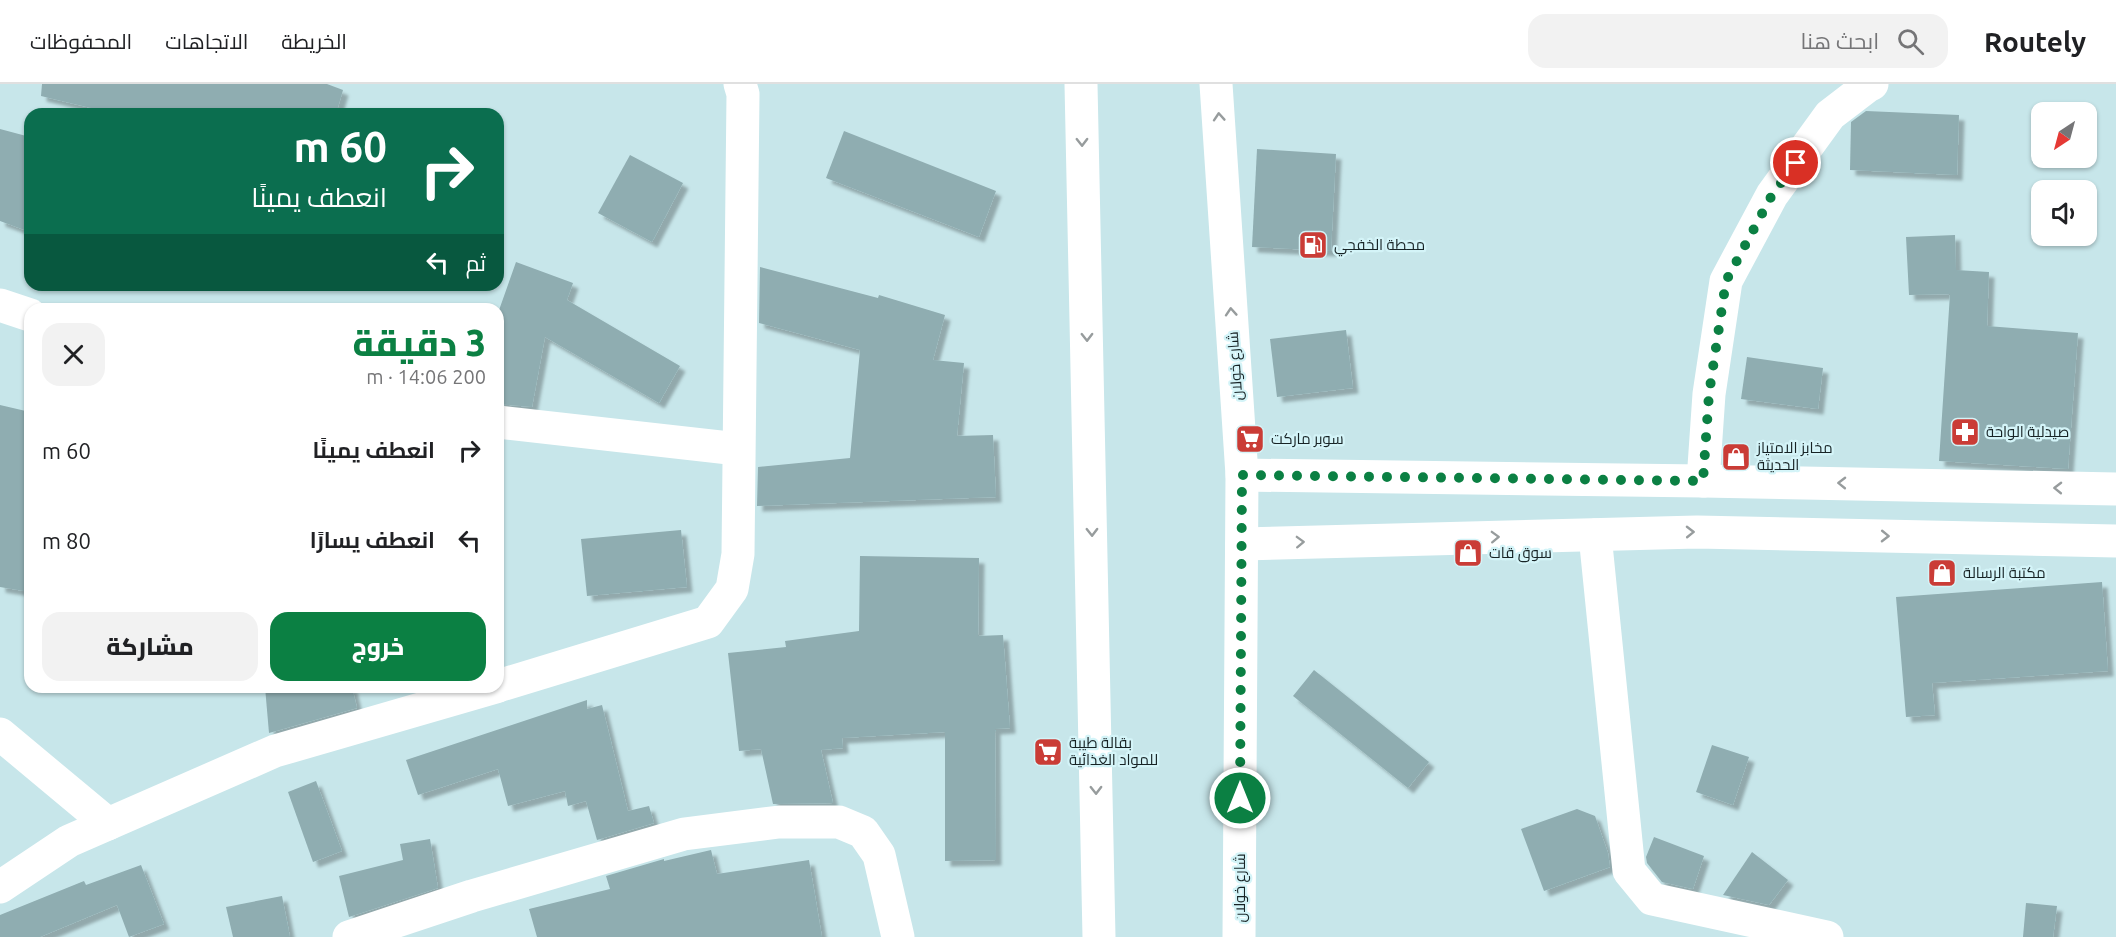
<!DOCTYPE html>
<html lang="ar">
<meta charset="utf-8">
<style>
body{margin:0;font-family:Ubuntu,Cairo,sans-serif;background:#f2f2f2;color:#202124;direction:rtl;height:100vh;display:flex;flex-direction:column;font-size:22px;white-space:nowrap}
*{box-sizing:border-box;margin:0}
p{font-size:20px;color:#757577}
.icon{flex:none;width:33px;height:33px;fill:none;stroke:currentColor;stroke-width:2;stroke-linecap:round;stroke-linejoin:round}
.map{position:relative;flex:1;overflow:hidden;direction:ltr}
.side{position:absolute;left:24px;top:219px;width:480px;height:390px;display:flex;flex-direction:column;background:#fff;border-radius:18px;box-shadow:0 2px 4px #0004;direction:rtl}
.side>*{flex:none}
.banner{position:absolute;left:24px;top:24px;width:480px;height:183px;border-radius:18px;box-shadow:0 2px 4px #0004;direction:rtl;background:#0b6e4f;color:#fff;overflow:hidden}
.needle{width:39px;rotate:216deg}
.tools{position:absolute;left:2031px;top:18px;display:grid;gap:12px}
.tools a{display:grid;place-items:center;width:66px;height:66px;border-radius:12px;background:#fff;box-shadow:0 2px 4px #0004;font-size:30px}
.pin{position:absolute;display:grid;place-items:center;width:51px;height:51px;color:#fff;margin:-26px;border:3px solid #fff;border-radius:50%;box-shadow:0 2px 6px #0007}
.me{position:absolute;width:66px;margin:-33px;rotate:0deg;stroke-linejoin:round;filter:drop-shadow(0 0 4px #0008)}
.turn{display:flex;align-items:center;gap:21px;height:126px;padding:0 18px;font-size:27px}
.turn .icon{width:78px;height:78px;stroke-width:2.5}
.turn b{display:block;font-size:42px;line-height:51px}
.then{display:flex;align-items:center;height:57px;padding:0 18px;background:#0003;gap:12px;font-size:22px}
.round{display:grid;place-items:center;flex:none;width:63px;height:63px;border-radius:18px;background:#f2f2f2}
.overview{display:flex;align-items:center;justify-content:space-between;height:102px;padding:0 18px}
h1{font-size:36px;font-weight:800;line-height:45px;color:#0b8043}
.primary-button{display:flex;gap:12px;margin-top:auto;padding:12px 18px}
.primary-button a{flex:1;height:69px;border-radius:18px;background:#0b8043;color:#fff;font-size:24px;font-weight:800;line-height:69px;text-align:center}
.primary-button a+a{background:#f2f2f2;color:#202124}
ul{padding:0;list-style:none}
li{display:flex;align-items:center;gap:18px;height:90px;padding:0 18px}
li div{flex:1}
li b{display:block;font-size:22px}
li em{font-style:normal}
header{display:flex;align-items:center;gap:36px;box-sizing:border-box;height:84px;padding:0 30px;background:#fff;border-bottom:2px solid #e0e0e0}
header strong{font-size:28px}
nav{display:flex;gap:33px;margin-inline-start:auto;font-size:21px}
.search{width:420px;height:54px;background:#f2f2f2;display:flex;align-items:center;gap:15px;box-sizing:border-box;padding:0 21px;border-radius:18px;color:#757577;font-size:22px}
.map>svg:first-child{display:block}
.building{fill:#8fadb1;filter:url(#shadow)}
.lines{fill:none;stroke-linecap:round;stroke-linejoin:round}
.minor{stroke:#fff;stroke-width:33}
.major{stroke:#fff;stroke-width:33}
.oneway{stroke:#979c9d}
.route{stroke:#0b8043;stroke-width:10;stroke-dasharray:0 18}
.labels{text-anchor:middle;stroke-width:4.5;stroke-linejoin:round;paint-order:stroke}
.poi-label{font-size:15px;fill:#172325;stroke:#d4f4f8;text-anchor:start}
.street-label{font-size:15px;fill:#172325;stroke:#d4f4f8}
</style>
<header>
<strong>Routely</strong>
<div class="search"><svg class="icon" aria-label="search" viewBox="0 0 24 24"><circle cx="10" cy="10" r="6"/><path d="M15 15l6 6"/></svg>ابحث هنا</div>
<nav><a>الخريطة</a><a>الاتجاهات</a><a>المحفوظات</a></nav>
</header>
<div class="map">
<svg width="2116" height="853" viewBox="0 0 2116 853">
<defs>
<filter id="shadow"><feDropShadow dx="5.5" dy="5.5" stdDeviation="1.5" flood-color="#0004"/></filter>
</defs>
<rect width="100%" height="100%" fill="#c7e6ea"/>
<g class="building">
<polygon points="42,0 327,0 343,6 336,30 116,30 41,12"/>
<polygon points="1866,27 1959,31 1957,91 1850,86 1851,38"/>
<polygon points="0,45 30,53 30,148 0,137"/>
<polygon points="844,47 996,107 979,153 826,94"/>
<polygon points="1257,65 1336,70 1331,167 1252,163"/>
<polygon points="630,71 683,99 652,158 598,129"/>
<polygon points="1955,151 1956,186 1989,188 1987,242 2078,249 2068,385 1939,377 1950,210 1909,211 1906,153"/>
<polygon points="516,178 573,199 567,216 680,282 659,319 545,253 532,323 498,320 498,229"/>
<polygon points="760,183 878,214 879,211 945,231 933,276 964,279 957,352 993,351 996,413 757,422 758,383 850,374 860,266 759,239"/>
<polygon points="1346,246 1353,304 1277,313 1270,255"/>
<polygon points="1747,273 1823,284 1818,325 1741,315"/>
<polygon points="0,321 30,328 30,508 0,503"/>
<polygon points="681,446 687,503 587,512 581,455"/>
<polygon points="860,472 979,474 978,552 1003,551 1010,644 995,645 996,776 945,777 945,648 842,654 843,664 821,666 833,719 773,720 761,665 739,667 728,569 786,563 785,557 859,547"/>
<polygon points="2102,498 2108,587 1932,599 1935,631 1906,633 1896,513"/>
<polygon points="1314,586 1429,678 1408,704 1293,612"/>
<polygon points="265,603 352,603 357,624 269,649"/>
<polygon points="587,616 587,625 602,621 628,727 649,722 654,739 597,756 586,717 568,722 565,707 508,722 498,685 418,711 406,676"/>
<polygon points="1712,661 1749,673 1733,721 1696,708"/>
<polygon points="316,697 342,767 313,778 288,708"/>
<polygon points="1577,725 1595,732 1608,769 1610,783 1544,807 1521,745"/>
<polygon points="1654,753 1704,772 1693,805 1662,798 1647,779 1646,773"/>
<polygon points="430,755 438,804 349,833 339,792 403,776 400,760"/>
<polygon points="711,766 717,790 809,776 822,853 537,853 529,825 610,805 606,792 664,775 664,777"/>
<polygon points="1752,768 1788,796 1769,821 1723,811"/>
<polygon points="141,781 164,840 129,853 117,821 40,853 0,853 0,831 84,797 86,801"/>
<polygon points="282,812 290,853 233,853 226,823"/>
<polygon points="2026,819 2057,822 2053,853 2023,853"/>
</g>
<g class="lines">
<g class="minor">
<polyline points="0,221 30,231"/>
<polyline points="498,338 738,365"/>
<polyline points="1242,391 1703,397 2116,405"/>
<polyline points="1703,397 1709,310 1726,197 1772,111 1830,31 1868,2 1872,0"/>
<polyline points="1595,451 1629,787 1652,815 1827,853"/>
<polyline points="1242,460 1697,448 2116,457"/>
<polyline points="498,602 708,538 732,505 738,470 743,10 740,0"/>
<polyline points="0,650 108,740"/>
<polyline points="0,803 69,757 275,667 496,603"/>
<polyline points="349,853 472,812 684,750 779,738 839,738 863,748 879,771 898,853"/>
</g>
<g class="major">
<polyline points="1081,0 1099,853"/>
<polyline points="1216,0 1242,391 1239,853"/>
</g>
</g>
<defs><path id="oneway-chevron" d="M-2-3.5L2.5 0L-2 3.5" fill="none" stroke-width="1.6" stroke-linecap="round" stroke-linejoin="round" transform="scale(1.5)"/></defs>
<g class="oneway">
<use href="#oneway-chevron" transform="translate(1219 33) rotate(-94)"/>
<use href="#oneway-chevron" transform="translate(1082 58) rotate(89)"/>
<use href="#oneway-chevron" transform="translate(1231 228) rotate(-94)"/>
<use href="#oneway-chevron" transform="translate(1087 253) rotate(89)"/>
<use href="#oneway-chevron" transform="translate(1842 399) rotate(-179)"/>
<use href="#oneway-chevron" transform="translate(2058 404) rotate(-179)"/>
<use href="#oneway-chevron" transform="translate(1092 448) rotate(89)"/>
<use href="#oneway-chevron" transform="translate(1690 448) rotate(-1)"/>
<use href="#oneway-chevron" transform="translate(1885 452) rotate(1)"/>
<use href="#oneway-chevron" transform="translate(1495 453) rotate(-2)"/>
<use href="#oneway-chevron" transform="translate(1300 458) rotate(-2)"/>
<use href="#oneway-chevron" transform="translate(1096 706) rotate(89)"/>
</g>
<g class="lines">
<polyline class="route" points="1240,714 1242,391 1703,397 1709,310 1726,197 1772,111 1796,79"/>
</g>
<defs>
<g id="fuel-square" transform="scale(1.5)"><rect x="-9" y="-9" width="18" height="18" rx="4" fill="#ca3c36" stroke="#d4f4f8"/><path d="M-5.5-6h7V0h2V4h1.3V-2.5L3-4.5l.8-.8L6-3V5H2.5V1h-1V6h-7ZM-4.2-4.7v3.2H.2V-4.7Z" fill="#fff"/></g>
<g id="pharmacy-square" transform="scale(1.5)"><rect x="-9" y="-9" width="18" height="18" rx="4" fill="#ca3c36" stroke="#d4f4f8"/><path d="M-2-6h4v4h4v4h-4v4h-4v-4h-4v-4h4Z" fill="#fff"/></g>
<g id="supermarket-square" transform="scale(1.5)"><rect x="-9" y="-9" width="18" height="18" rx="4" fill="#ca3c36" stroke="#d4f4f8"/><path d="M-6-5.5h2.5l.6 2H6L4.5 2H-2.5L-4.4-4H-6ZM-1.5 3.2a1.3 1.3 0 1 0 .1 0ZM3 3.2a1.3 1.3 0 1 0 .1 0Z" fill="#fff"/></g>
<g id="shop-square" transform="scale(1.5)"><rect x="-9" y="-9" width="18" height="18" rx="4" fill="#ca3c36" stroke="#d4f4f8"/><path d="M-5-2.5h2.3a2.7 3.5 0 0 1 5.4 0H5L5.5 6h-11ZM-1.5-2.5h3a1.5 2.3 0 0 0-3 0Z" fill="#fff"/></g>
</defs>
<g fill-rule="evenodd">
<use href="#fuel-square" x="1313" y="161"/>
<use href="#pharmacy-square" x="1965" y="348"/>
<use href="#supermarket-square" x="1250" y="355"/>
<use href="#shop-square" x="1736" y="373"/>
<use href="#shop-square" x="1468" y="469"/>
<use href="#shop-square" x="1942" y="489"/>
<use href="#supermarket-square" x="1048" y="668"/>
</g>
<g class="labels">
<g class="poi-label">
<text x="1334" y="166">محطة الخفجي</text>
<text x="1986" y="353">صيدلية الواحة</text>
<text x="1271" y="360">سوبر ماركت</text>
<text x="1757" y="369">مخابز الامتياز<tspan x="1757" dy="17">الحديثة</tspan></text>
<text x="1489" y="474">سوق قات</text>
<text x="1963" y="494">مكتبة الرسالة</text>
<text x="1069" y="664">بقالة طيبة<tspan x="1069" dy="17">للمواد الغذائية</tspan></text>
</g>
<g class="street-label">
<text transform="translate(1235 282) rotate(-94)" y="5">شارع خولان</text>
<text transform="translate(1240 804) rotate(-90)" y="5">شارع خولان</text>
</g>
</g>
</svg>
<div class="tools">
<a><svg class="needle" viewBox="-14 -14 28 28"><path d="M0-13l5 13h-10z" fill="#e53935"/><path d="M0 13l5-13h-10z" fill="#757577"/></svg></a>
<a><svg class="icon" aria-label="sound" viewBox="0 0 24 24"><path d="M4 9h4l5-4v14l-5-4H4zM17 9q2 3 0 6"/></svg></a>
</div>
<div class="pin" style="left:1796px;top:79px;background:#d93025"><svg class="icon" aria-label="arrive" viewBox="0 0 24 24"><path d="M6 21V4h12l-3 4 3 4H6"/></svg></div>
<svg class="me" style="left:1240px;top:714px" viewBox="-20 -20 40 40"><circle r="17" fill="#0b8043" stroke="#fff" stroke-width="3"/><path d="M0-11L8 9 0 5-8 9z" fill="#fff"/></svg>
<div class="banner">
<div class="turn"><svg class="icon" aria-label="right" viewBox="0 0 24 24"><path d="M7 20v-9h11M14 6l5 5-5 5"/></svg><div><b>60 m</b>انعطف يمينًا</div></div>
<div class="then">ثم<svg class="icon" aria-label="left" viewBox="0 0 24 24"><path d="M17 20v-9H6M10 6l-5 5 5 5"/></svg></div>
</div>
<section class="side">
<div class="overview"><div><h1>3 دقيقة</h1><p>200 m · 14:06</p></div><a class="round"><svg class="icon" aria-label="close" viewBox="0 0 24 24"><path d="M6 6l12 12M18 6L6 18"/></svg></a></div>
<ul>
<li><svg class="icon" aria-label="right" viewBox="0 0 24 24"><path d="M7 20v-9h11M14 6l5 5-5 5"/></svg><div><b>انعطف يمينًا</b></div><em>60 m</em></li>
<li><svg class="icon" aria-label="left" viewBox="0 0 24 24"><path d="M17 20v-9H6M10 6l-5 5 5 5"/></svg><div><b>انعطف يسارًا</b></div><em>80 m</em></li>
</ul>
<div class="primary-button"><a>خروج</a><a>مشاركة</a></div>
</section>
</div>
